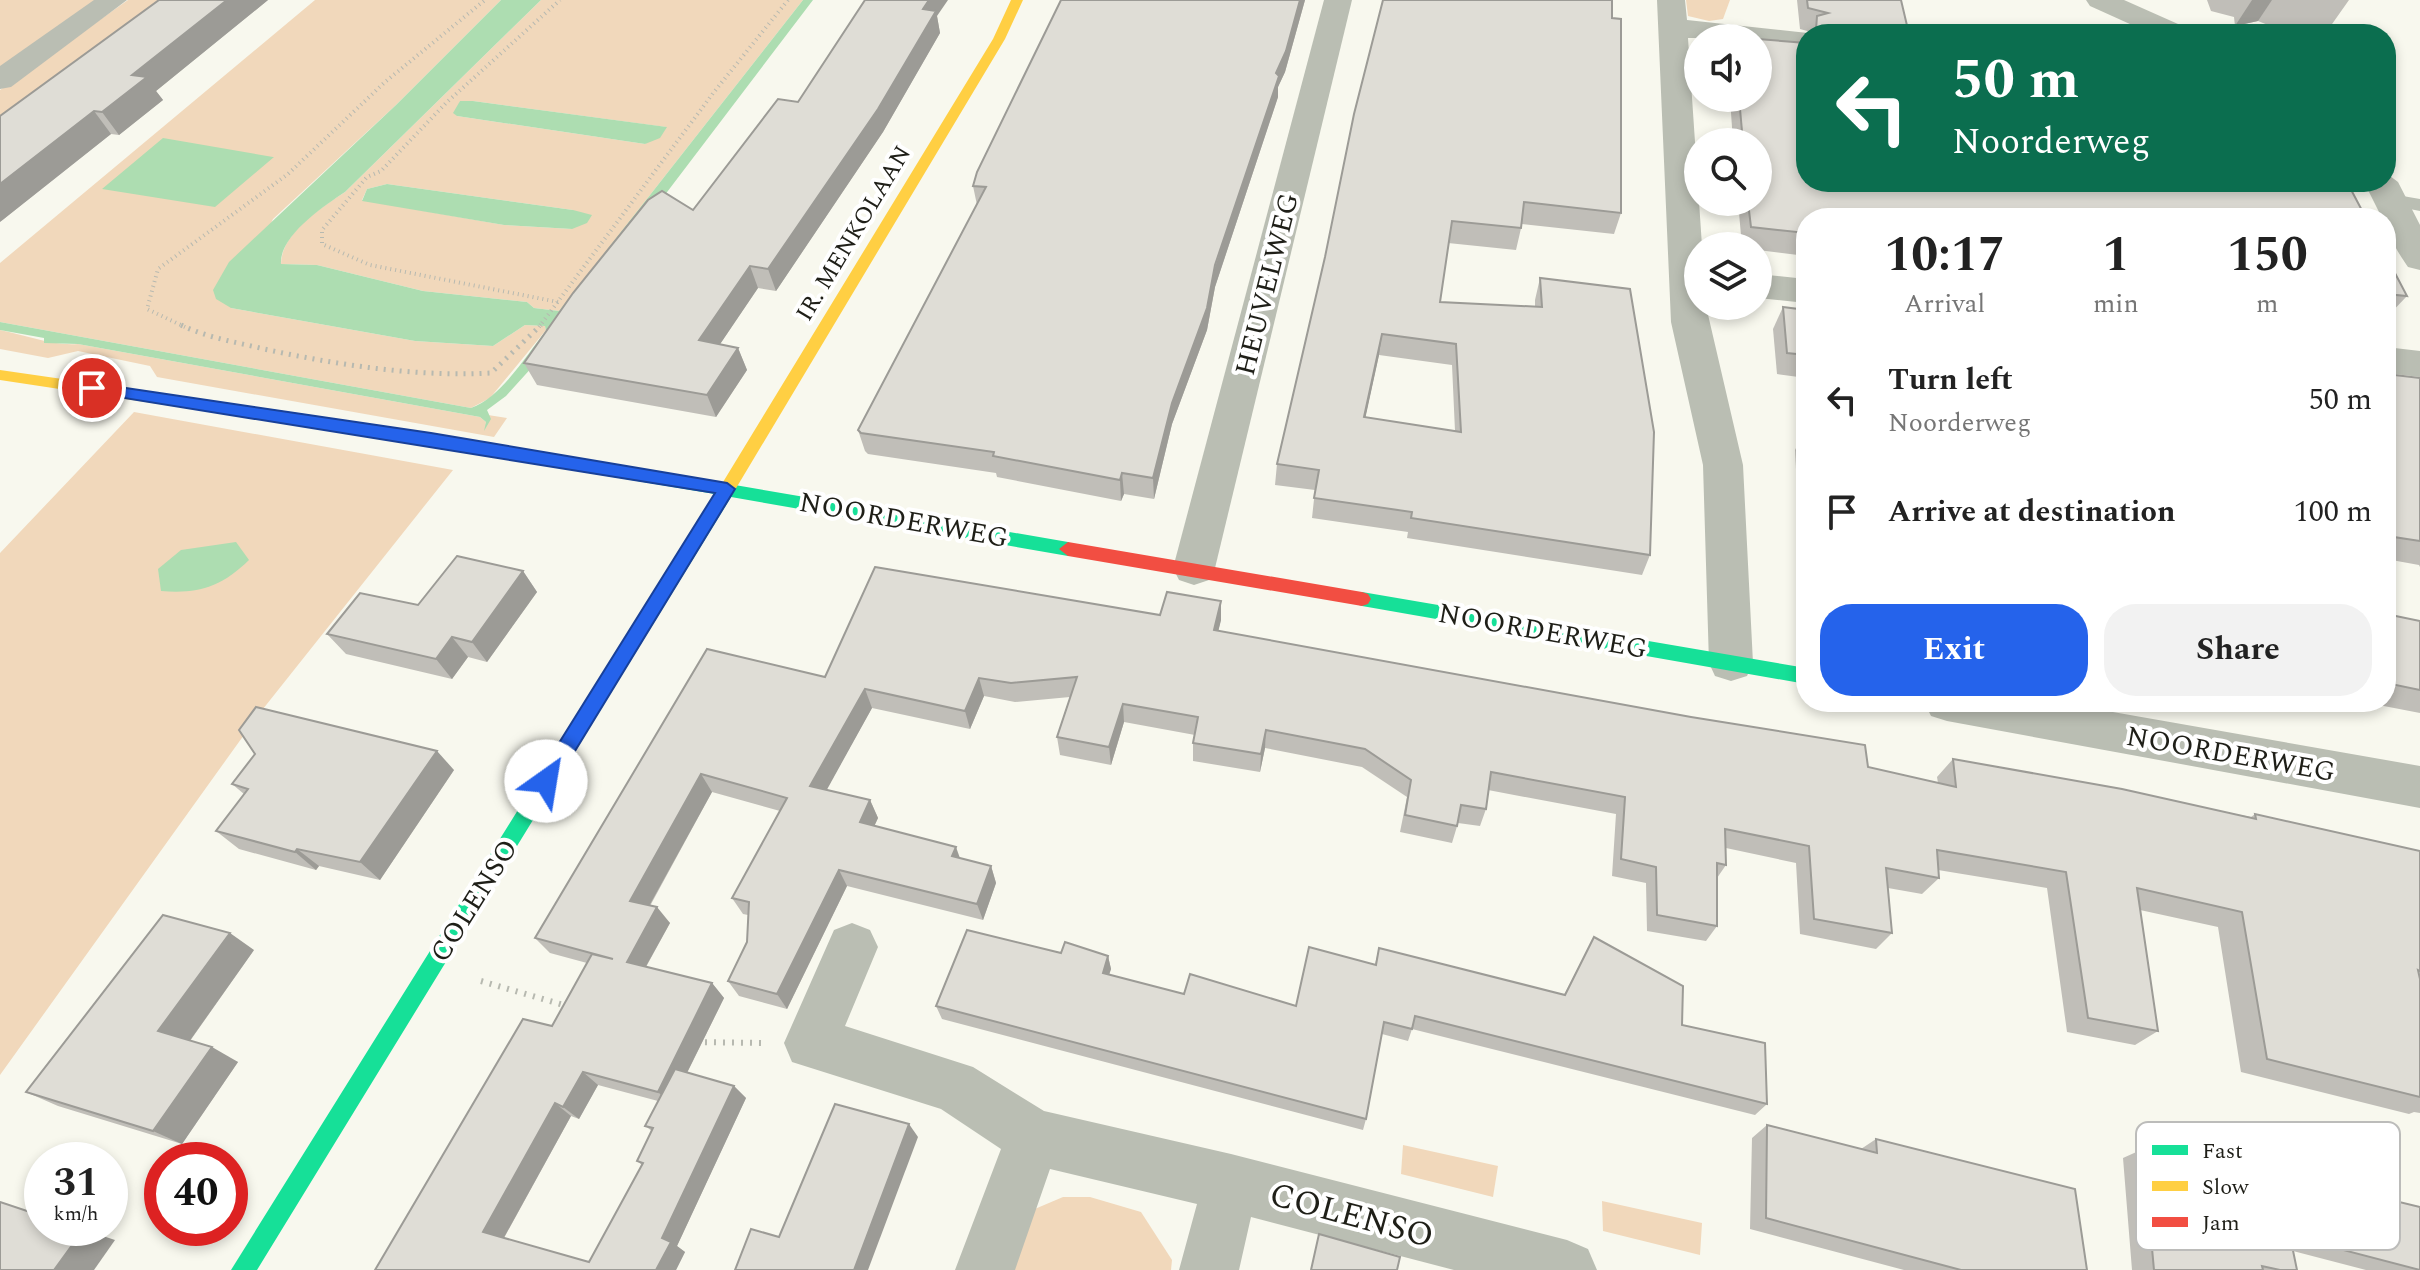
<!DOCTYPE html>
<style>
body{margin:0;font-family:Spectral,serif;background:#f2f2f2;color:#222;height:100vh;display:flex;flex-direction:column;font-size:30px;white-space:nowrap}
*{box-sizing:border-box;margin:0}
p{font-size:26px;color:#767676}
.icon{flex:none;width:44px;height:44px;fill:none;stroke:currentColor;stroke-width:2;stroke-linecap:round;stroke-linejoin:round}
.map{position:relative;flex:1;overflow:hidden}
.details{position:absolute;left:1796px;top:208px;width:600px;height:504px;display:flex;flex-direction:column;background:#fff;border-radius:32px;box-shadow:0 4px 12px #0003}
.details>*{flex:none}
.guide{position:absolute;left:1796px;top:24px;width:600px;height:168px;border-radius:32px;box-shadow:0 4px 12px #0003;background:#0b6e4f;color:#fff;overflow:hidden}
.buttons{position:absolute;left:1684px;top:24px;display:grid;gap:16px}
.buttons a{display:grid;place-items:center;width:88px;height:88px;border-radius:50%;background:#fff;box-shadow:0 4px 12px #0003;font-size:40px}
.speed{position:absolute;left:24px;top:1142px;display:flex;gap:16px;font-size:40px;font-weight:700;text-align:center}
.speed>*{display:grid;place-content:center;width:104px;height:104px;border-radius:50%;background:#fff;box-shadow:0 4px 12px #0003;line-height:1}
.speed small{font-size:20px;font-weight:400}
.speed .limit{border:12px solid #d22;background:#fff;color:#111}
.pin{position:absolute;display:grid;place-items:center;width:68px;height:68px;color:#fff;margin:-34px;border:4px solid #fff;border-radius:50%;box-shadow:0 2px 8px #0007}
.me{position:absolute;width:88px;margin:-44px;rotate:32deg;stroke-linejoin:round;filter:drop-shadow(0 0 6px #0008)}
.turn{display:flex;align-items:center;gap:28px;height:168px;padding:0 24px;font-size:36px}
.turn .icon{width:104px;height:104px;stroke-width:2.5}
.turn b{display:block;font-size:56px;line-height:68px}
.eta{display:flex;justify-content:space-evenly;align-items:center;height:136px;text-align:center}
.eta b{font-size:48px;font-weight:700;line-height:56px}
.action{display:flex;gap:16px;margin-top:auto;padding:16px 24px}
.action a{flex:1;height:92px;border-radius:32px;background:#2563eb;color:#fff;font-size:32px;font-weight:700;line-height:92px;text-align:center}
.action a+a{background:#f2f2f2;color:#222}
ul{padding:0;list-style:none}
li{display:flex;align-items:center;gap:24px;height:112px;padding:0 24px}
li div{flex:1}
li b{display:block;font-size:30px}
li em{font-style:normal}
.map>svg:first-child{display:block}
.green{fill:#f1d8bb;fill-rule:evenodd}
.water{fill:#adddb1}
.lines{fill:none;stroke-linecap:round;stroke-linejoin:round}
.path-far2{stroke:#b7b9b0;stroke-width:4;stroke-dasharray:1 4;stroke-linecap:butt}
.path-far1{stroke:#b7b9b0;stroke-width:5;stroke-dasharray:2 6;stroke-linecap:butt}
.path{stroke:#b7b9b0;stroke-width:6;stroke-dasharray:2 7;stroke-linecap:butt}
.lane{fill:#babeb3;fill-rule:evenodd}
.street{fill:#babeb3;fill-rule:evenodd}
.fast{fill:#16e098;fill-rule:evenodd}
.slow{fill:#ffcf43;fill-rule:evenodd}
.jam{fill:#f24e42;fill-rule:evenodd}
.wall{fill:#c0beb8;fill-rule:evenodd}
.shaded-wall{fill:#9c9b96}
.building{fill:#dfddd6;stroke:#9c9b96;stroke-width:2;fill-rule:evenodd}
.route{fill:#2563eb;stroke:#184099;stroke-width:2}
.labels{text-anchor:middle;stroke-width:8;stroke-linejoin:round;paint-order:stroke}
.far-street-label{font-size:24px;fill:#1f1f18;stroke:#fff}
.street-label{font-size:28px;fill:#1f1f18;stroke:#fff}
.near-street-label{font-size:34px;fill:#1f1f18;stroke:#fff}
.key{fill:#fff;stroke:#bcbcba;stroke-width:2}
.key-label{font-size:22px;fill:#1f1f18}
</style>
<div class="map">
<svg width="2420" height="1270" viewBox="0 0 2420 1270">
<rect width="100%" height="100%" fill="#f8f8ee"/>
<g class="green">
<polygon points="0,0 97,0 0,67"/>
<polygon points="128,0 186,0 0,136 0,90"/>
<polygon points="315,0 501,0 396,105 273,219 231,308 415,341 493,346 525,325 545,326 546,330 490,398 471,408 0,322 0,263"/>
<path d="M541 0H803L559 311 534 308 527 302 423 291 317 265 281 264C281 233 322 207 345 192ZM460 101H473L666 127 645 144 457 116ZM387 184 573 210 572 229 504 225 362 200 367 189Z"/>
<polygon points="1686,0 1730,0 1723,19 1709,21 1688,16"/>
<path d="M0 330C26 335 52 346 78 344L480 417 486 422 485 427 488 415 507 418 494 437 157 377 150 366 78 351 48 358 0 349Z"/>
<polygon points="134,412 453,470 259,714 0,1075 0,553"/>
<polygon points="1403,1145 1498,1166 1493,1197 1401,1174"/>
<polygon points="1063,1197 1090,1197 1141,1212 1172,1260 1171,1270 1013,1270 1023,1214"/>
<polygon points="1602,1201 1702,1223 1700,1255 1603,1231"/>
</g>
<g class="water">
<path d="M501 0H541L345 192C324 206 279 236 281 264L317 265 423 291 527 302 534 308 559 311 803 0H813L544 354 506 396 487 410 491 419 484 431 486 422 480 417 78 344 44 343V338L0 330V322L471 408C502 397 526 355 546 331L545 326 525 325 493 346 415 341 231 308 216 299 213 290 229 262 396 105Z"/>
<polygon points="460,101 473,101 667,127 660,138 645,144 457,116 453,113"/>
<polygon points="163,138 273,157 274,157 215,207 102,189"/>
<polygon points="387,184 573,210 592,215 587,223 572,229 504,225 362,201 367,189"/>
<path d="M236 542 249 560C221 587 199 594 161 591L158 569 181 550Z"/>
</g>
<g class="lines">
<g class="path-far2">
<polyline points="558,302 370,265 322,244 322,230 367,177 381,171 446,103 560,0"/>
<polyline points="185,327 147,309 158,269 288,174 385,82 485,0"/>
<polyline points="539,327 714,92 788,0"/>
</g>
<path class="path-far1" d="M181 325C208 338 236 342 264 349 338 365 415 377 491 373L541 325"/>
<g class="path">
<polyline points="481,981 567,1006"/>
<polyline points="696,1042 762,1043"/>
</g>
<polygon class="lane" points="2391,194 2420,199 2420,211 2384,204 2381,200"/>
<g class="street">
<polygon points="94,0 127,0 11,87 0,89 0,66"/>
<polygon points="1324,0 1352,0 1215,568 1209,580 1194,585 1179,580 1173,568"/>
<polygon points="1657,0 1685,0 1687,20 1817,34 1806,34 1806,49 1758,45 1758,38 1688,38 1702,246 1698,246 1698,306 1706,306 1743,465 1753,663 1747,676 1731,681 1715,676 1709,663 1703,465 1671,322"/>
<polygon points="2086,0 2124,0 2187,28 2192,34 2152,34 2090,6"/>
<polygon points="2257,24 2267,27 2272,33 2240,34 2245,28"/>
<path d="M2386 173 2398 182 2420 225V270L2408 267C2399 254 2386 234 2386 218H2382L2364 182H2386Z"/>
<polygon points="1758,274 1806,279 1806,303 1758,298"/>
<polygon points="2386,347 2420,351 2420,377 2386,373"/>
<polygon points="1924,702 2056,702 2420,766 2420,808 1947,721 1931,716"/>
<polygon points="852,923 870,930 878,947 845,1026 973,1067 1044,1111 1231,1154 1567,1240 1588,1249 1597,1270 1454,1270 1251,1217 1239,1270 1179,1270 1197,1204 1050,1169 1015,1270 955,1270 1001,1149 941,1109 792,1062 784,1043 834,930"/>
</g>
<g class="fast">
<polygon points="270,409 431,433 1068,542 1077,549 1068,556 731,497 257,1270 231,1270 715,494 264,419 262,415 264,411"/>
<polygon points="1362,592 1806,668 1806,684 1362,606 1356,604 1353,599 1356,594"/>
</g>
<g class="slow">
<polygon points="1011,0 1023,0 1005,39 732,495 720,495 718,491 720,487 993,39"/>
<polygon points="0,370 270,409 278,415 270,421 0,380"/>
</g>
<polygon class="jam" points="1068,542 1362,592 1368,594 1371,599 1368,604 1362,606 1068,556 1059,549"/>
</g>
<g class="wall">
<polygon points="159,0 268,0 156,91 163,100 119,135 111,134 0,222"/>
<polygon points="1061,0 1305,0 1285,72 1278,87 1278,97 1215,287 1207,330 1172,424 1154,499 1124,494 1121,501 997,477 996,473 868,454 865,451 858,430 977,205 973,186"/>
<polygon points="1797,0 1901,0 1909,34 1809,34 1811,32 1800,29"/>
<polygon points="2207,0 2349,0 2325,34 2262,34 2268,25 2258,21 2235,26 2234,17 2211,11"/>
<polygon points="937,16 940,33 883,132 776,291 758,288 720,344 738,348 747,370 716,417 537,385 524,363 693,210 798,102"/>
<polygon points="1806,41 1806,256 1758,250 1758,246 1742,246 1738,202 1758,202 1758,142 1733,142 1730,98 1758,98"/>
<path d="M1354 114 1621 213 1614 234 1522 224 1516 250 1448 243 1440 302 1535 307V300L1540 278 1650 555 1642 575 1407 538 1408 532 1312 518 1315 490 1275 485 1277 464 1325 257ZM1379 355 1452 365 1455 431 1365 418Z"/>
<polygon points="2386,256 2407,296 2387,317 2386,317"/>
<polygon points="1783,307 1806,310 1806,378 1777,374 1773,329"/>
<polygon points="2386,374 2420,378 2420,567 2419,565 2386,559"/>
<polygon points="1805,430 1806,430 1806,602 1803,601 1795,450"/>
<polygon points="523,571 537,592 487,662 468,657 452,679 346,654 327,634"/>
<path d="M1221 601V620L1218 631 1868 767 1938 783 1937 777 1953 759 2251 817 2255 814 2420 851V1113L2414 1112 2409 1114 2241 1072 2218 927 2140 910 2158 1031 2135 1045 2067 1032 2047 888 1938 870 1939 878 1922 894 1888 888 1892 933 1876 949 1800 934 1796 863 1726 848V865L1717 878V926L1706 941 1647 931 1646 883 1612 876 1616 814 1488 790 1486 809 1480 826 1458 823 1452 843 1400 832 1407 797 1362 767 1265 748 1260 772 1193 761V743L1195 735 1124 722 1111 765 1060 755 1057 737 1070 697 1015 702 984 696 970 729 872 708 826 790 870 800 878 818 874 826 960 858 991 866 996 883 983 920 847 886 787 1009 739 996 728 981 747 942 748 915 743 914 732 898 780 811 712 792 650 906 670 923 646 967 712 983 724 998 687 1073 734 1086 746 1098 677 1246 685 1252 676 1270H375L552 1026 587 963 550 953 535 938 707 649 825 677 1160 615ZM598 1085 658 1101 645 1126 652 1131 637 1161 642 1165 589 1262 504 1238 571 1116 579 1119Z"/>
<polygon points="2386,614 2420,621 2420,713 2363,702 2386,702"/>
<polygon points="454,770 380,880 319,866 316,870 239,849 216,831 244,794 232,784"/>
<polygon points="1594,937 1682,1025 1767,1104 1755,1115 1412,1029 1408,1041 1382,1034 1366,1119 1363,1130 942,1019 936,1006 1061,953 1108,956 1111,969 1109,975 1184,994 1296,1006 1375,964 1379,948 1564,995"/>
<polygon points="254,950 190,1041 238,1062 182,1144 58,1106 26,1092"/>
<polygon points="1767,1125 1861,1149 1876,1139 2087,1270 1904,1270 1750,1229 1752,1138"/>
<polygon points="2143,1149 2226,1171 2243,1164 2420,1270 2366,1270 2293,1251 2297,1270 2132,1270 2123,1158"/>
</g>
<g class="shaded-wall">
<polygon points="227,0 268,0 156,91 163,100 119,135 102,112 132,75"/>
<polygon points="929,0 948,0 937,16 940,33 883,132 776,291 768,269"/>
<polygon points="1300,0 1305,0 1285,72 1278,87 1278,97 1215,287 1207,330 1172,424 1154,499 1153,478 1172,403"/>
<polygon points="2252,0 2272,0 2258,21 2235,26"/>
<polygon points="94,111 111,134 0,222 0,184"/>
<polygon points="750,266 758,288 708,362 699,340"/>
<polygon points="1382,334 1379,355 1361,438 1364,417"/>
<polygon points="738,348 747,370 716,417 707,395"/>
<polygon points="1122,473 1124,494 1121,501 1120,480"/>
<polygon points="523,571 537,592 487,662 472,642"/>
<polygon points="1221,601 1221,620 1214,649 1214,630"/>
<polygon points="452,637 468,657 452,679 436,659"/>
<polygon points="979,678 984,696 970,729 965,711"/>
<polygon points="865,689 872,708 819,804 810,786"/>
<polygon points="1123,704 1124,722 1111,765 1109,747"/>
<polygon points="1266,730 1265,748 1260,772 1261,754"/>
<polygon points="437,751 454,770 380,880 360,862"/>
<polygon points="701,774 712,792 643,917 630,901"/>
<polygon points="870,800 878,818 868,840 860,822"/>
<polygon points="956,847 962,864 952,856"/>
<polygon points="297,849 319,866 316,870 295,852"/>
<polygon points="991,866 996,883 983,920 977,904"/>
<polygon points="839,870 847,886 787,1009 777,994"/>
<polygon points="657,907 670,923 640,977 627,962"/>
<polygon points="230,933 254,950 186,1046 158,1031"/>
<polygon points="1108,956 1111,969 1105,986 1103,973"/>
<polygon points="712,983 724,998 671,1105 658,1092"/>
<polygon points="212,1047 238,1062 182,1144 153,1131"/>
<polygon points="583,1072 598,1085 579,1119 563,1107"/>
<polygon points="734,1086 746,1098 677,1246 685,1252 676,1270 656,1270 662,1238"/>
<polygon points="555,1103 571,1116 502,1241 483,1232"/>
<polygon points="909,1124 918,1137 868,1270 854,1270"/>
<polygon points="79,1228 115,1240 94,1270 54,1270"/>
</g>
<g class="building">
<polygon points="159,0 227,0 132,75 147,77 102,112 94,111 0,184 0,116"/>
<polygon points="865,0 929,0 923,9 936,11 878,109 768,269 750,266 699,340 738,348 707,395 524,363 573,293 648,200 662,191 693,210 778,99 798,102"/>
<polygon points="1061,0 1300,0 1286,51 1276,73 1279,76 1215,265 1207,308 1172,403 1153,478 1122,473 1120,480 993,456 994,452 861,433 858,430 986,187 973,186 977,172"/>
<path d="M1383 0H1612V18L1621 19V213L1524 202 1521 228 1452 221 1440 302 1542 307 1540 278 1630 289 1654 432 1650 555 1411 518 1412 512 1314 498 1319 470 1277 464 1325 257 1354 114ZM1382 334 1456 344 1461 432 1364 417Z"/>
<polygon points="1807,0 1901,0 1909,34 1810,34 1809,32 1816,30 1817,16 1828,13 1808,8"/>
<polygon points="1758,39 1806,43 1806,182 2347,182 2366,218 1806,218 1806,233 1751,227 1748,202 1758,202 1758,142 1743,142 1739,98 1758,98"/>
<polygon points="2386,256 2407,296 2386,294"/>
<polygon points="1783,307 1806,310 1806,355 1787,353"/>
<polygon points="2386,374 2420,378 2420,541 2394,537 2386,513"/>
<polygon points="457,556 523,571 472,642 452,637 436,659 327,634 360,593 418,605"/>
<polygon points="875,567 1160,615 1167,592 1221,601 1214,630 1691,717 1865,745 1868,767 1956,787 1953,759 2122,789 2256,819 2255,814 2420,851 2420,971 2418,970 2420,979 2420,1097 2267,1059 2242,912 2137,888 2158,1031 2088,1018 2066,872 1937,850 1939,878 1886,868 1892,933 1814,919 1809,846 1725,829 1726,865 1717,863 1717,926 1657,915 1656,867 1621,859 1625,797 1491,772 1486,809 1461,805 1457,826 1405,815 1411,780 1365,749 1266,730 1261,754 1193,743 1198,717 1123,704 1109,747 1057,737 1077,677 1011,683 979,678 965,711 865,689 810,786 870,800 860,822 956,847 952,856 991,866 977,904 839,870 777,994 728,981 747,942 749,902 732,898 787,798 701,774 630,901 657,907 627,962 712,983 658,1092 583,1072 563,1107 555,1103 483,1232 589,1262 643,1163 637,1161 653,1128 645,1126 675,1069 734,1086 662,1238 671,1242 656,1270 375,1270 523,1019 552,1026 592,954 613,959 535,938 707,649 825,677"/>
<polygon points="2386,614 2420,621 2420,690 2386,683"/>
<polygon points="256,707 437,751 360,862 297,849 295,852 216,831 248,789 232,784 255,754 239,730"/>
<polygon points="163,915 230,933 158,1031 212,1047 153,1131 26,1092"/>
<polygon points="967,930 1061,953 1065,942 1108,956 1103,973 1184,994 1190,974 1296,1006 1309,947 1376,965 1379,948 1565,995 1594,937 1683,986 1682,1025 1765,1043 1767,1104 1415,1016 1412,1029 1384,1022 1366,1119 936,1006"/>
<polygon points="835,1104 909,1124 854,1270 735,1270 751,1229 779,1237"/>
<polygon points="1767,1125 1877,1153 1876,1139 2075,1189 2087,1270 1961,1270 1766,1218"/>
<polygon points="2143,1149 2246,1176 2243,1164 2420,1207 2420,1270 2290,1236 2297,1270 2280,1270 2262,1266 2263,1270 2154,1270"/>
<polygon points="0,1202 42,1216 42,1228 79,1228 83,1230 54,1270 0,1270"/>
<polygon points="1319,1234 1400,1257 1397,1270 1311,1270"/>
</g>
<polygon class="route" points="92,383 431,433 727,483 735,489 553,787 539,787 536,781 539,775 715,493 87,392 87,385"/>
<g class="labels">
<g class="far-street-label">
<text transform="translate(853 233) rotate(-59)" y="8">IR. MENKOLAAN</text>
</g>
<g class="street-label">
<text transform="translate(1266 284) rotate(-76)" y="10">HEUVELWEG</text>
<text transform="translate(904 519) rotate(10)" y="10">NOORDERWEG</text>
<text transform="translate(1543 630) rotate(10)" y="10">NOORDERWEG</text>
<text transform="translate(2231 753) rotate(10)" y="10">NOORDERWEG</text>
<text transform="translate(473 900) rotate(-58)" y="10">COLENSO</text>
</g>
<g class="near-street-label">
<text transform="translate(1352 1214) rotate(15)" y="12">COLENSO</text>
</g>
</g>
<rect x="2136" y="1122" width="264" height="128" rx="12" class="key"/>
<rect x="2152" y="1145" width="36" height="10" fill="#16e098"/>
<rect x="2152" y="1181" width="36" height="10" fill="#ffcf43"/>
<rect x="2152" y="1217" width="36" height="10" fill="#f24e42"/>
<g class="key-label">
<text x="2202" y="1158">Fast</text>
<text x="2202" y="1194">Slow</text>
<text x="2202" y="1230">Jam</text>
</g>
</svg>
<div class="buttons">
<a><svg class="icon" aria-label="sound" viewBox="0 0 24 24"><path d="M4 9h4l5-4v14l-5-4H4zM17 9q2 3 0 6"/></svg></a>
<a><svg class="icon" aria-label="search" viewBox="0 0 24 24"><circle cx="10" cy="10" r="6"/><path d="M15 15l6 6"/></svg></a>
<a><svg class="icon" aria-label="layers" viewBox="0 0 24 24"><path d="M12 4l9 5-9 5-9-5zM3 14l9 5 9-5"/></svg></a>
</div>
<div class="speed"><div>31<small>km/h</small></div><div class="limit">40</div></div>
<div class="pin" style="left:92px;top:388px;background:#d93025"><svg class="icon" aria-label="arrive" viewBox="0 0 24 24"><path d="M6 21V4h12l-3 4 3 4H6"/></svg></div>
<svg class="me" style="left:546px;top:781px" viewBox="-20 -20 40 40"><circle r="19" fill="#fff"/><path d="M0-13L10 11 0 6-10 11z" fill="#2563eb"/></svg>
<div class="guide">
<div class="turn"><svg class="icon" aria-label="left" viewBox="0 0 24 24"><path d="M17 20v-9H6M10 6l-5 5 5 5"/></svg><div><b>50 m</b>Noorderweg</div></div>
</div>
<section class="details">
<div class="eta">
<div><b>10:17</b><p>Arrival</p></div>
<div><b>1</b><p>min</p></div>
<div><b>150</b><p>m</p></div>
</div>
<ul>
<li><svg class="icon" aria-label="left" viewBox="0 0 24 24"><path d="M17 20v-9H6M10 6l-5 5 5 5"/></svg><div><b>Turn left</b><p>Noorderweg</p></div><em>50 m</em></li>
<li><svg class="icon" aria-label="arrive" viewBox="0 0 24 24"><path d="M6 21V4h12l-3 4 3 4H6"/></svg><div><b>Arrive at destination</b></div><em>100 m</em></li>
</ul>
<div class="action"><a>Exit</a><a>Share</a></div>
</section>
</div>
